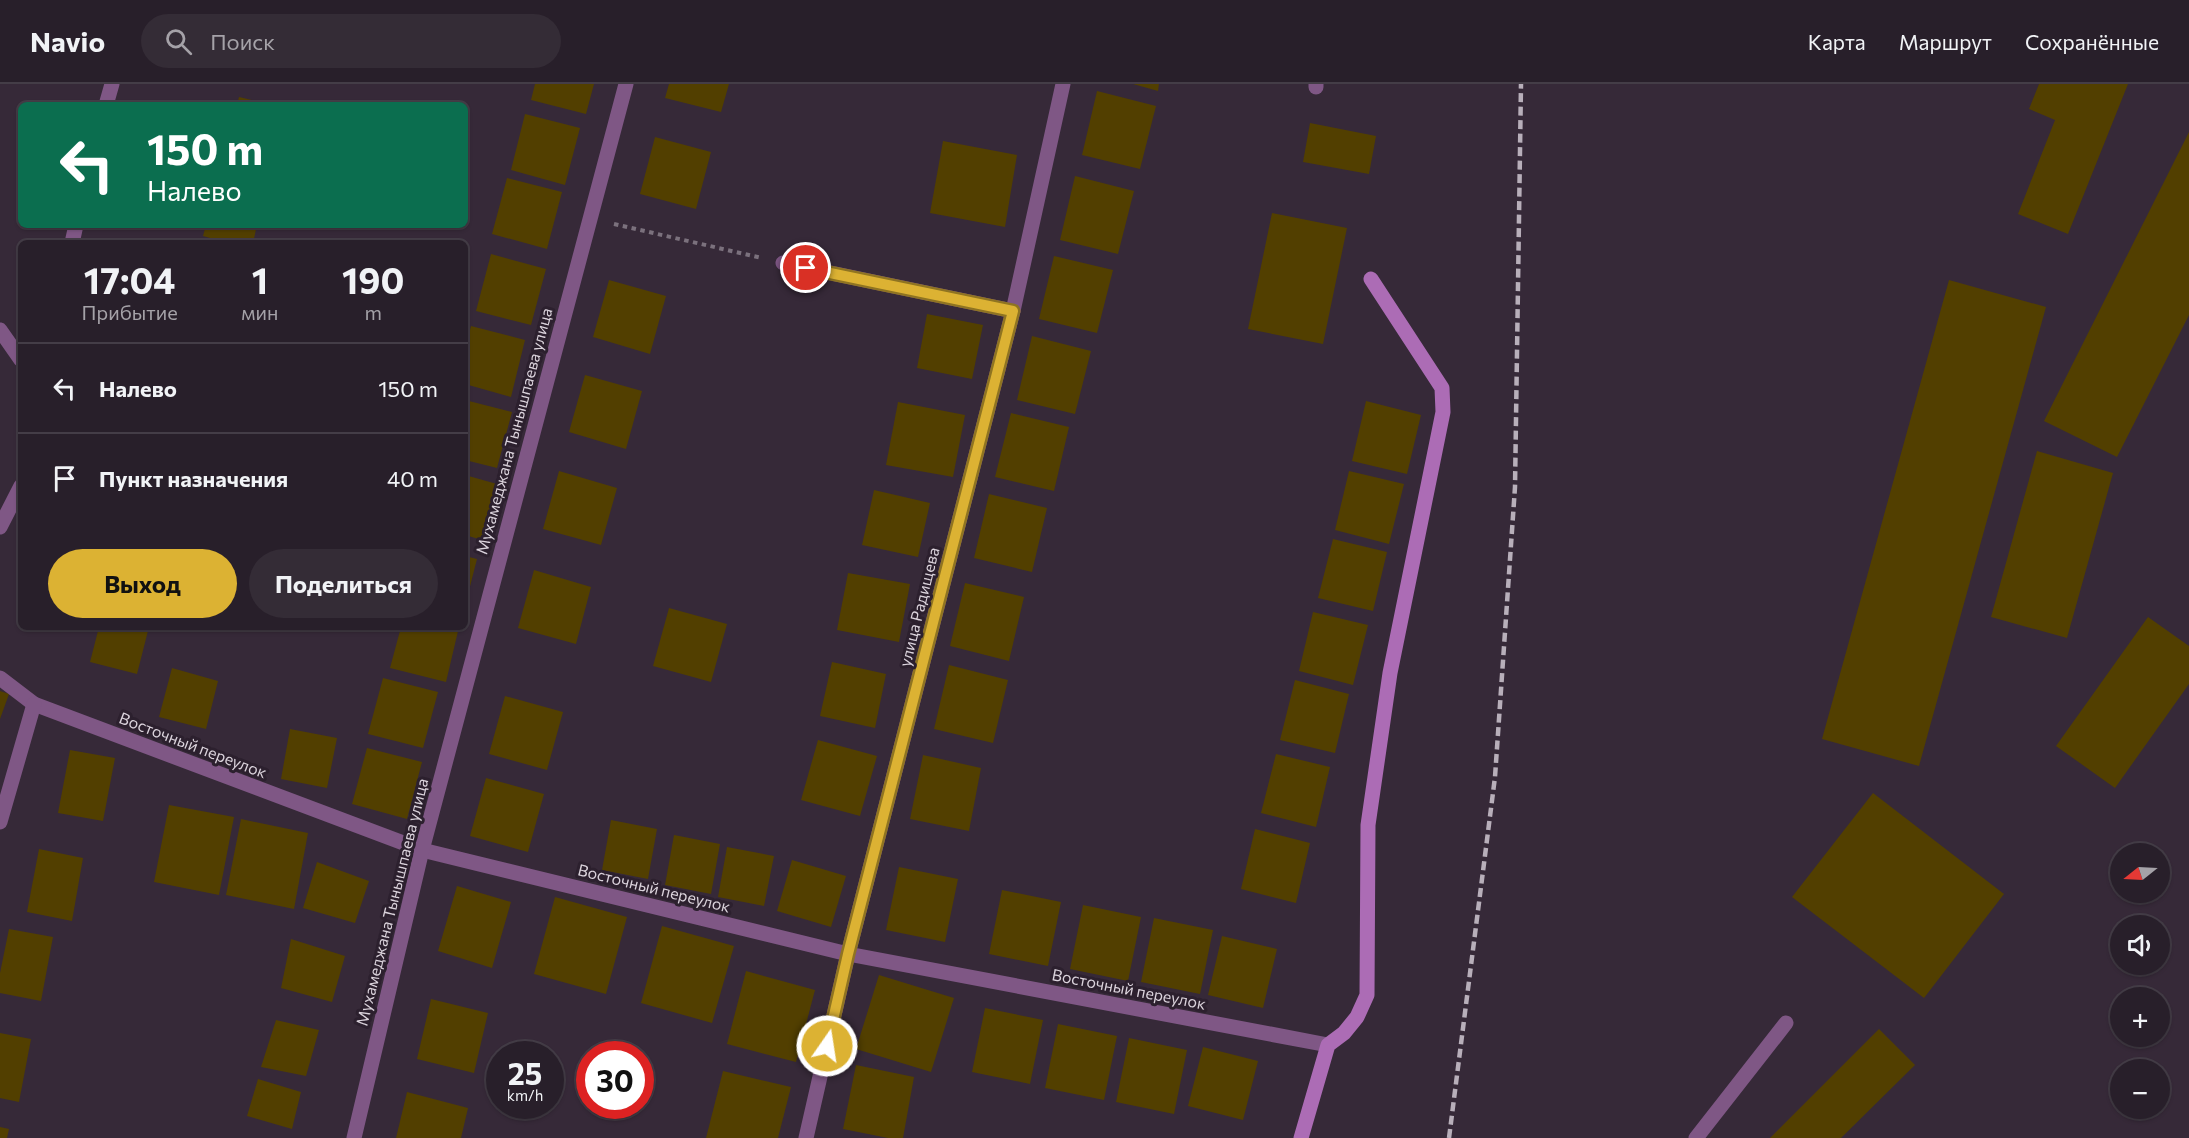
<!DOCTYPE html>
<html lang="ru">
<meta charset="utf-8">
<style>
body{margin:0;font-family:Commissioner,sans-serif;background:#342c36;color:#f1f3f6;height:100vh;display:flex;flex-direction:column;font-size:22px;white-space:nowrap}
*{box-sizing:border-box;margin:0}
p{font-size:20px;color:#a5a2a8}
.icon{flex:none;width:33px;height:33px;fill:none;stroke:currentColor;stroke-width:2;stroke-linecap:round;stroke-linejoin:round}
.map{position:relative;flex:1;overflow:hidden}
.side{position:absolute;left:18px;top:156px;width:450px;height:390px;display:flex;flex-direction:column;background:#281f2a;border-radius:9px;box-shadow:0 2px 4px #0004,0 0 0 2px #443d47}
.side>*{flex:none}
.top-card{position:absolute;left:18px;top:18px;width:450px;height:126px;border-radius:9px;box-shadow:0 2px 4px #0004,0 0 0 2px #443d47;background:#0b6e4f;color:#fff;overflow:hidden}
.needle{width:39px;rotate:252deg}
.controls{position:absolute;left:2110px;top:759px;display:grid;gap:12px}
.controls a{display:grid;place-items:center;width:60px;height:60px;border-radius:50%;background:#281f2a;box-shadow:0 2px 4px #0004,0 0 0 2px #443d47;font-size:30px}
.speed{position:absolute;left:486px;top:957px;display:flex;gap:12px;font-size:30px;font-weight:700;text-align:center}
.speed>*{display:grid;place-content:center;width:78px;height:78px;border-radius:50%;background:#281f2a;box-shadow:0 2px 4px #0004,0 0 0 2px #443d47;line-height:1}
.speed small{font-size:15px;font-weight:400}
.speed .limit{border:9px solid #d22;background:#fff;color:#111}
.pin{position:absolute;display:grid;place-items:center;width:51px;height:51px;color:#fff;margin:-26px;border:3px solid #fff;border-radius:50%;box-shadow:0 2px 6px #0007}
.me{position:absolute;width:66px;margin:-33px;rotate:13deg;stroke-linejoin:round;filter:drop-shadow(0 0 4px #0008)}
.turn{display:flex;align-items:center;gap:21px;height:126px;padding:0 30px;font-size:27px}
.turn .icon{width:78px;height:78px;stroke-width:2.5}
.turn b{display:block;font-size:42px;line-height:51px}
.eta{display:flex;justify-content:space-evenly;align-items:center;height:102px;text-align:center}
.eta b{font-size:36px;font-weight:700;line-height:42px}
.primary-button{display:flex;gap:12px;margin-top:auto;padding:12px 30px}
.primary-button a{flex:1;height:69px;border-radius:36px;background:#dcb233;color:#111;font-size:24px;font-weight:700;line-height:69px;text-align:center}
.primary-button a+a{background:#342c36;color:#f1f3f6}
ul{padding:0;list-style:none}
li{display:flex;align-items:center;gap:18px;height:90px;padding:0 30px;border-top:2px solid #443d47}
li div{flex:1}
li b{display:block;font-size:22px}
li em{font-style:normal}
header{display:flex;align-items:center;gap:36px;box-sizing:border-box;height:84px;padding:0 30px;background:#281f2a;border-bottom:2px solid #443d47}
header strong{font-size:28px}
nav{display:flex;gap:33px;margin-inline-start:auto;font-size:21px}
.search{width:420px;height:54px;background:#342c36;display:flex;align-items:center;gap:15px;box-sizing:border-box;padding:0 21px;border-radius:33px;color:#a5a2a8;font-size:22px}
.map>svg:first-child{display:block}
.building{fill:#523f00}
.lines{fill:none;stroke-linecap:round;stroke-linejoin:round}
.path{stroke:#7b717d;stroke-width:4;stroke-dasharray:4.5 4.5;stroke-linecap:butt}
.lane{stroke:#7f5785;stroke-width:15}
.street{stroke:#7f5785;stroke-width:15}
.secondary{stroke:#ac6cb5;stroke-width:15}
.rail{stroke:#b8afba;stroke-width:4.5;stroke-dasharray:9 4.5;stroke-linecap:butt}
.route-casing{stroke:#8f7421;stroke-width:15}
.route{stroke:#dcb233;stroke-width:10}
.labels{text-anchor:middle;stroke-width:6;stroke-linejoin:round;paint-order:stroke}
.street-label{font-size:16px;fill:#dbd3dc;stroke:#2c202e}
</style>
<header>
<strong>Navio</strong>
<div class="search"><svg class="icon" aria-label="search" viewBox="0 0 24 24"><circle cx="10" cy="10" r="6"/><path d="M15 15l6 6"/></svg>Поиск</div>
<nav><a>Карта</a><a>Маршрут</a><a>Сохранённые</a></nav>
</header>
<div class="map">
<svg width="2189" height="1054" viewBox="0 0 2189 1054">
<rect width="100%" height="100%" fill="#362938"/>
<g class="building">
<polygon points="535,0 594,0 586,30 531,16"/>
<polygon points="669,0 729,0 721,28 665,14"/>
<polygon points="1133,0 1159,0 1158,7"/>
<polygon points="2039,0 2128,0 2068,150 2018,130 2055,36 2029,25"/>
<polygon points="1097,7 1156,22 1140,85 1082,71"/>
<polygon points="239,13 268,20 268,21 237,21"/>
<polygon points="525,30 580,44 565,101 511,86"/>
<polygon points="1310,39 1376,52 1369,90 1303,78"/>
<polygon points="2189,48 2189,231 2117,373 2044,337"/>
<polygon points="655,53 711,68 696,125 640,110"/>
<polygon points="943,57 1017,71 1005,143 930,129"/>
<polygon points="1075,92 1134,107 1118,170 1060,156"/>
<polygon points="507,94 562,108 547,165 492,150"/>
<polygon points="1272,129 1347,144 1323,260 1248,245"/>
<polygon points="206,141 257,141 253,159 228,159 203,152"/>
<polygon points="491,170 546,185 531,241 476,227"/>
<polygon points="1054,172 1113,186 1097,249 1039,235"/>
<polygon points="609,196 666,212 650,270 593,253"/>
<polygon points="1949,196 2046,223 1919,682 1822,655"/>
<polygon points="927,230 983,241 972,295 917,284"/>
<polygon points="471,242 525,256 511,313 465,300 465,264"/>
<polygon points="1032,252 1091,267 1075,330 1017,316"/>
<polygon points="585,291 642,307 626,365 569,348"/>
<polygon points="465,316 512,328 497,384 465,376"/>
<polygon points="1366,317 1421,331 1407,390 1352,377"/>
<polygon points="898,318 965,331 953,393 886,381"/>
<polygon points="1011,329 1069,343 1054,407 995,393"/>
<polygon points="2037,367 2113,389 2067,554 1991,533"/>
<polygon points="559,387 617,404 601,461 543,445"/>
<polygon points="1349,387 1404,400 1389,460 1335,446"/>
<polygon points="465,391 497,400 482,456 465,451"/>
<polygon points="874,406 930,419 918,473 862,461"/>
<polygon points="989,410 1047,424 1032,488 974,474"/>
<polygon points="1333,455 1387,468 1373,527 1318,514"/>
<polygon points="465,472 477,475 466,518 465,518"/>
<polygon points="534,486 591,503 576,560 518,544"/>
<polygon points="848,489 910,500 899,558 837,546"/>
<polygon points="965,499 1024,513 1009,577 950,562"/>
<polygon points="669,524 727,540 711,598 653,582"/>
<polygon points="1313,528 1368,541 1353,601 1299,587"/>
<polygon points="2148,533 2189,562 2189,600 2115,704 2056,662"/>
<polygon points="99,543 149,543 137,590 90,578"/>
<polygon points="401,543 459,543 446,598 390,584"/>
<polygon points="832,578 886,590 875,644 820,632"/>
<polygon points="949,581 1008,596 993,659 934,645"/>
<polygon points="172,584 218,597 206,645 159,633"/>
<polygon points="383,594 438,608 423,664 368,650"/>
<polygon points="1295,596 1349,610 1335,669 1280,656"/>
<polygon points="0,607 9,610 0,635"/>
<polygon points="505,612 563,628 547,686 489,670"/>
<polygon points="290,645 337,654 327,704 281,695"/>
<polygon points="818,656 877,672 860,732 801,716"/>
<polygon points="367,664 422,678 407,735 352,720"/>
<polygon points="70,666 115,674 103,737 58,729"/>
<polygon points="1276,670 1330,683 1316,743 1261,729"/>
<polygon points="923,671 981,684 969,747 910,735"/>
<polygon points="486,694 544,710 528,768 470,752"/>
<polygon points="1873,709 2004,810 1924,914 1792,813"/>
<polygon points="169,721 234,733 219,811 154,798"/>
<polygon points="241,735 308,749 294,825 226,811"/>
<polygon points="611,736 657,745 648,795 602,786"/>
<polygon points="1255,745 1310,759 1296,819 1241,805"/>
<polygon points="674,751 720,760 711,810 665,801"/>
<polygon points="727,763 774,772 764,822 718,813"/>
<polygon points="39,765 83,774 72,837 27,828"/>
<polygon points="792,776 846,792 831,843 777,827"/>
<polygon points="317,778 369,797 355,839 303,824"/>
<polygon points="899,783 958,795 945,858 886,846"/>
<polygon points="457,802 511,818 492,884 438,867"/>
<polygon points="1002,806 1061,818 1048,882 989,870"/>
<polygon points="555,813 627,833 606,910 534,890"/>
<polygon points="1083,821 1141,833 1128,897 1070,885"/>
<polygon points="1154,834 1213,846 1200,910 1141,898"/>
<polygon points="662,842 734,862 712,939 641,919"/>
<polygon points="9,845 53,853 41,917 0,909 0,889"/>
<polygon points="1222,852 1277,865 1263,924 1208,911"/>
<polygon points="291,855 345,872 332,918 281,904"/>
<polygon points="746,887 815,906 796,978 727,960"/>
<polygon points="879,891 954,914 931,988 856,965"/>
<polygon points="431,915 488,929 474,989 417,975"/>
<polygon points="985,924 1043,936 1030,1000 972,988"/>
<polygon points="276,936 319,946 306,992 261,983"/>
<polygon points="1058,940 1117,952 1104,1016 1045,1004"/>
<polygon points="1879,945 1915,981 1841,1054 1770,1054"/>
<polygon points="0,949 31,955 19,1018 0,1014"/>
<polygon points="1129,954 1187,966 1174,1030 1116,1018"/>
<polygon points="1203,963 1258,977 1243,1036 1188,1022"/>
<polygon points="856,981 914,993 903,1054 888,1054 843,1045"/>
<polygon points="723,987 791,1003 778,1054 706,1054"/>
<polygon points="258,995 301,1008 292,1045 247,1032"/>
<polygon points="407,1008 468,1024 461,1054 396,1054"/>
<polygon points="0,1043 9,1045 7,1054 0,1054"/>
</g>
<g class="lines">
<polyline class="path" points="614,140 762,174"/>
<polyline class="lane" points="1696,1054 1786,939"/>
<g class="street">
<polyline points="1316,3 1316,0"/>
<polyline points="106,21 112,0"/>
<polyline points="72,159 76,141"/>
<polyline points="783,179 1013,227"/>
<polyline points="0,246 21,276"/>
<polyline points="0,443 21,402"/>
<polyline points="0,594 34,620 422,766 848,870 1328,961"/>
<polyline points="0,738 34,620"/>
<polyline points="354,1054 422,766 626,0"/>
<polyline points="806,1054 848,870 1013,227 1063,0"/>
</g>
<polyline class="secondary" points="1301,1054 1328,961 1344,949 1357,933 1367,911 1368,741 1390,589 1443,328 1442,304 1371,195"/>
<polyline class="rail" points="1449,1054 1495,693 1515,403 1521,0"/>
</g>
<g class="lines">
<g class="route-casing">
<polyline id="route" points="806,184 1013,227 848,870 827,962"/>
</g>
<use href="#route" class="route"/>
</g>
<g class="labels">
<g class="street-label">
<text transform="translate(514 347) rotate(-75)" y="6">Мухамеджана Тынышпаева улица</text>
<text transform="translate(919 523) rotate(-76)" y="6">улица Радищева</text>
<text transform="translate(193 661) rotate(21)" y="6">Восточный переулок</text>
<text transform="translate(654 804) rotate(14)" y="6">Восточный переулок</text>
<text transform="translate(392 818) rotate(-76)" y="6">Мухамеджана Тынышпаева улица</text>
<text transform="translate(1129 905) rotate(11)" y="6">Восточный переулок</text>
</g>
</g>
</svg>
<div class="controls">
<a><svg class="needle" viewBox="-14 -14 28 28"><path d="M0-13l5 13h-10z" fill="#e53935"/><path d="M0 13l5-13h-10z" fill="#a5a2a8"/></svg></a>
<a><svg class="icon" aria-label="sound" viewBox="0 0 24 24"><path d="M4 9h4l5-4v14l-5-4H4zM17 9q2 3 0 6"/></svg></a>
<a>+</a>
<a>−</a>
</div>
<div class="speed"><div>25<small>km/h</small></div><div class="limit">30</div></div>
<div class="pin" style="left:806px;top:184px;background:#d93025"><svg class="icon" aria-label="arrive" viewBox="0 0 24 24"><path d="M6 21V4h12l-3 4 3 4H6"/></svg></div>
<svg class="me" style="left:827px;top:962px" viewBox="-20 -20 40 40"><circle r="17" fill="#dcb233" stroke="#fff" stroke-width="3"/><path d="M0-11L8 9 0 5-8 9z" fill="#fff"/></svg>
<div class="top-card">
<div class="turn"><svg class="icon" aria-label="left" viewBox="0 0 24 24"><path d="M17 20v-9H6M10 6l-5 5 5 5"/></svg><div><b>150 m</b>Налево</div></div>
</div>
<section class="side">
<div class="eta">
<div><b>17:04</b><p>Прибытие</p></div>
<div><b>1</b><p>мин</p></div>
<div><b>190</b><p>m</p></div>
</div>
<ul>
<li><svg class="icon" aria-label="left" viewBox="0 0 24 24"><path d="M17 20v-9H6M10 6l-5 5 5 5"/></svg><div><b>Налево</b></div><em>150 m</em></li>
<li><svg class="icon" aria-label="arrive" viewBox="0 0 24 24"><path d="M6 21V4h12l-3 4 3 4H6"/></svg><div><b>Пункт назначения</b></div><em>40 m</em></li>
</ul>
<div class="primary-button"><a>Выход</a><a>Поделиться</a></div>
</section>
</div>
